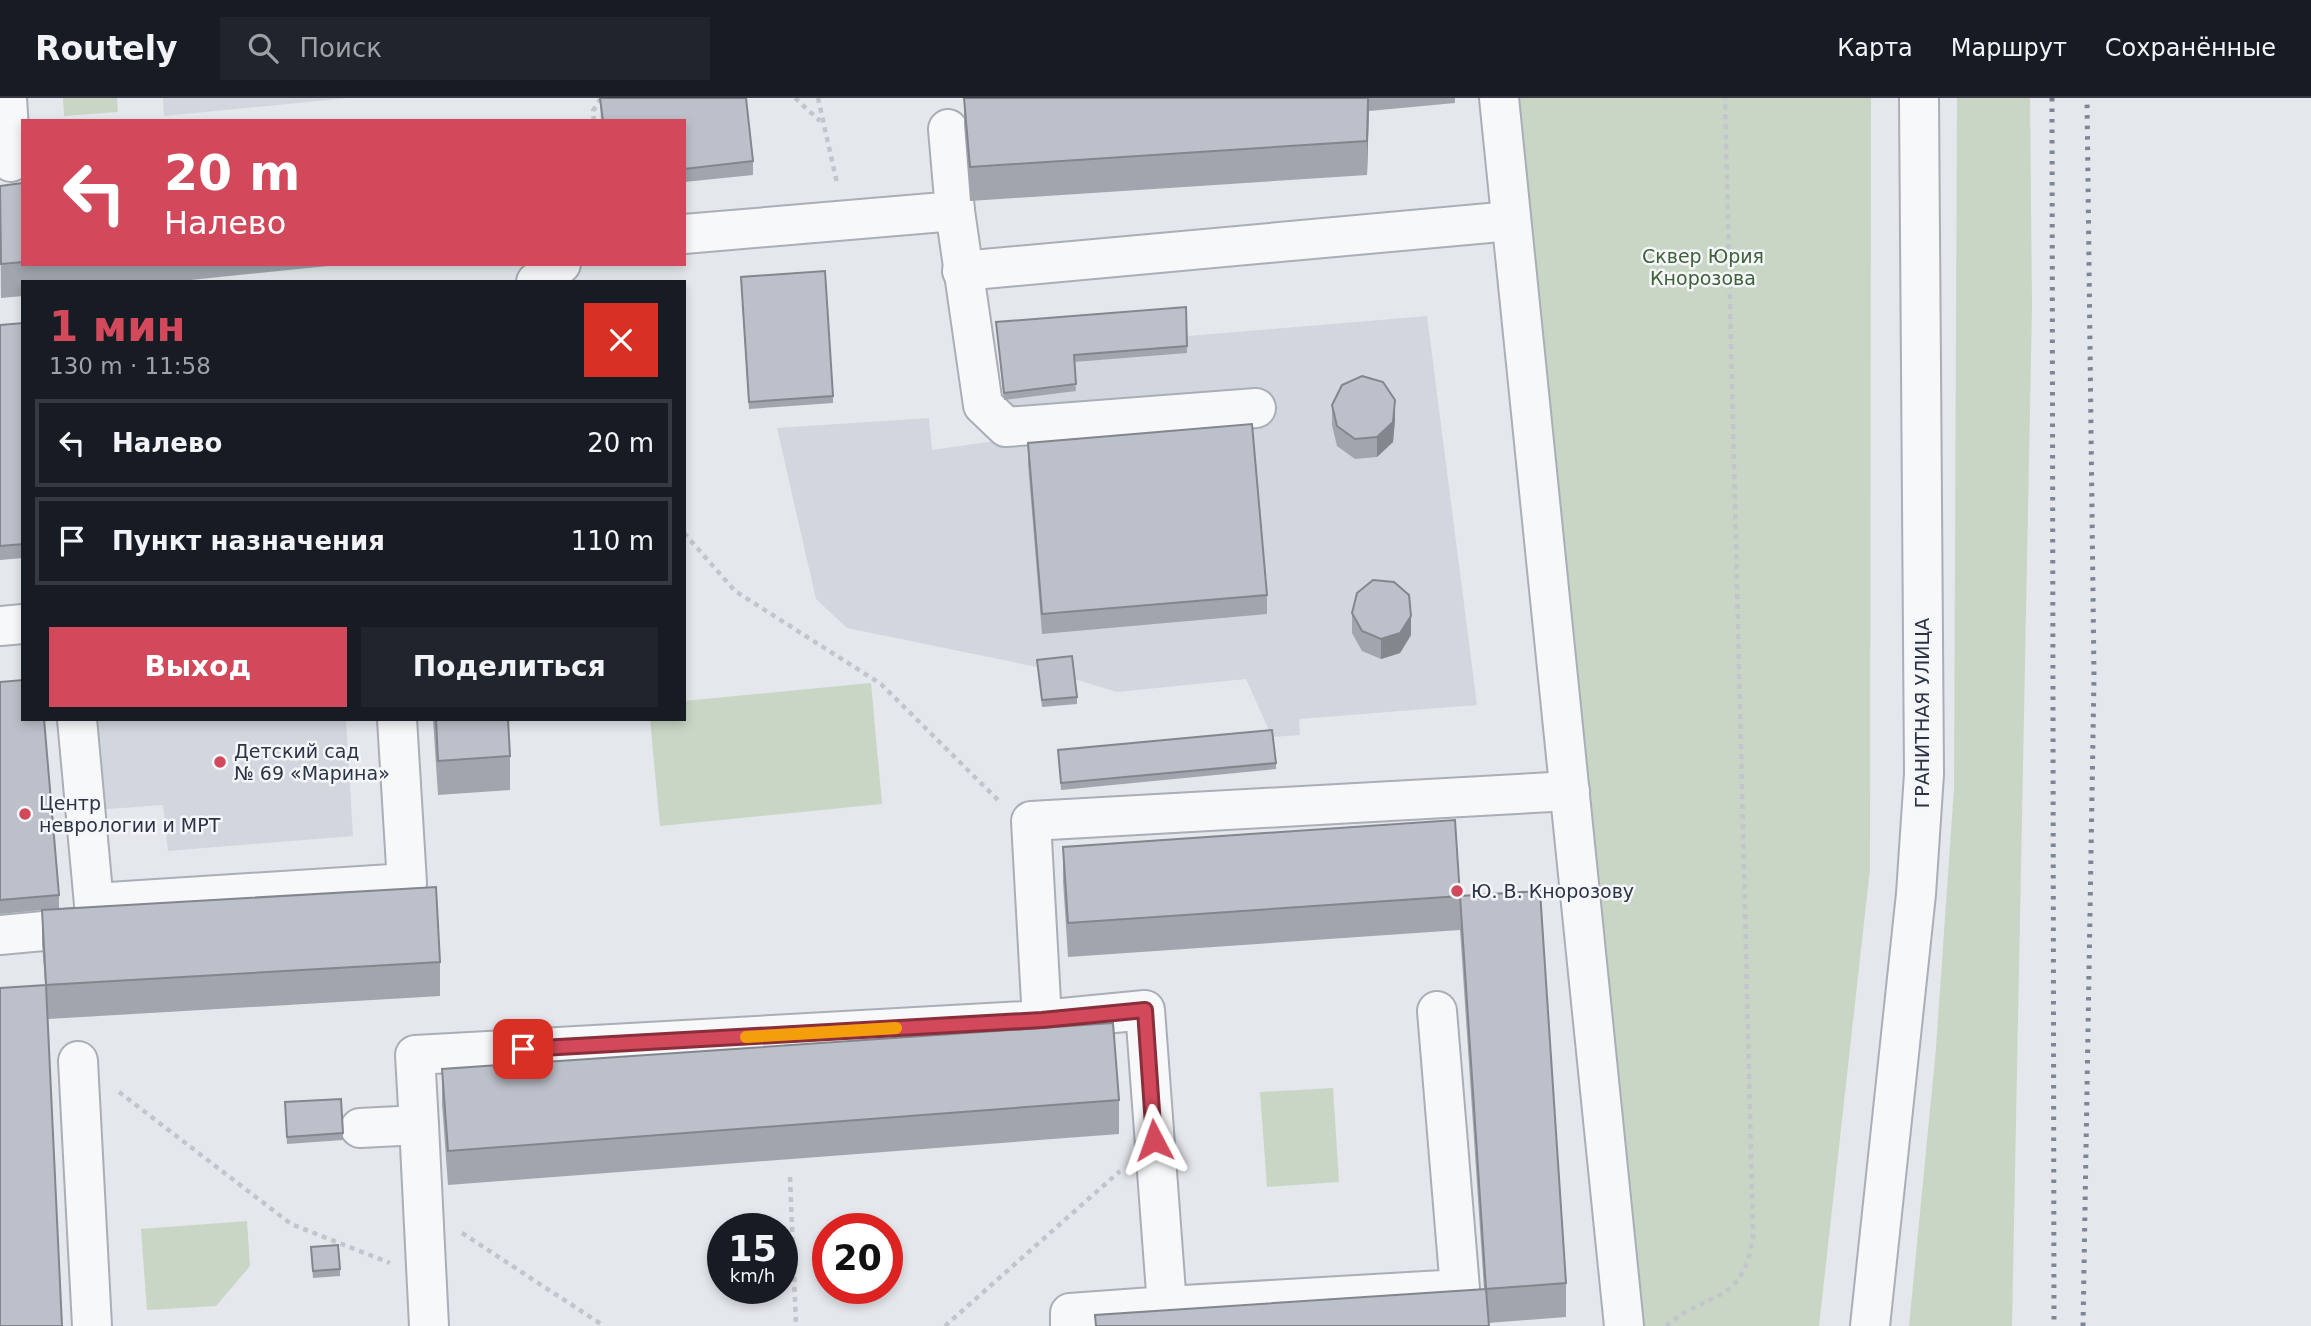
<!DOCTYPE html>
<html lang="ru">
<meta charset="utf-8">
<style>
body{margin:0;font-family:"DejaVu Sans",sans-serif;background:#20242c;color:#f1f3f6;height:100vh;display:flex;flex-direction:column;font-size:26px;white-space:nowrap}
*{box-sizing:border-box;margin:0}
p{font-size:23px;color:#9ea1a6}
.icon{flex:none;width:38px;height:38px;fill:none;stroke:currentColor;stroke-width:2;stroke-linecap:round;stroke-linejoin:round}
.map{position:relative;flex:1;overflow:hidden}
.side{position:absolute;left:21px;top:182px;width:665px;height:441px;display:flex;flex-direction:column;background:#171b24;border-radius:0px;box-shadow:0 4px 10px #0003}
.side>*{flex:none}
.top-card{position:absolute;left:21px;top:21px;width:665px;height:147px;border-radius:0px;box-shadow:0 4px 10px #0003;background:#d1495b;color:#fff;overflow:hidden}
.speed{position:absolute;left:707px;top:1115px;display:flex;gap:14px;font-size:35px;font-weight:700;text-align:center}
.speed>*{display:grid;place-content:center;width:91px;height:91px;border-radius:50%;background:#171b24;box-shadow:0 4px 10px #0003;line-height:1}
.speed small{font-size:18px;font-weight:400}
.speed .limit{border:10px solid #d22;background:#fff;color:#111}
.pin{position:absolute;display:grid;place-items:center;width:60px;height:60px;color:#fff;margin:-30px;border-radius:14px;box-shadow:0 4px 10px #0006}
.me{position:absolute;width:77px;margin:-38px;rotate:356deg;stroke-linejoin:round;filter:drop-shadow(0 0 5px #0008)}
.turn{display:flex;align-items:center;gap:24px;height:147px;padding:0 28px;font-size:32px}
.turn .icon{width:91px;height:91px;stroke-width:2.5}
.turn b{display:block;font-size:49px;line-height:60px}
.round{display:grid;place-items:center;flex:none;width:74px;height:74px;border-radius:0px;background:#20242c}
.summary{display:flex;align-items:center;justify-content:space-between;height:119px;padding:0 28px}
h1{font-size:42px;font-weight:700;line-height:52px;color:#d1495b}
.button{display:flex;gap:14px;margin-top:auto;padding:14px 28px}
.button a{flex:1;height:80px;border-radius:0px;background:#d1495b;color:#fff;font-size:28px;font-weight:700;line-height:80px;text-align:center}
.button a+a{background:#20242c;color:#f1f3f6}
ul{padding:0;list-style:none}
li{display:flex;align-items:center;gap:21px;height:88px;margin:0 14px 10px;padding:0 14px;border:4px solid #363941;border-radius:0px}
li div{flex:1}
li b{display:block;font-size:26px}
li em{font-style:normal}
header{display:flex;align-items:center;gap:42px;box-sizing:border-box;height:98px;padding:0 35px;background:#171b24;border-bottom:2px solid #363941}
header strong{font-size:33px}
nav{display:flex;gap:38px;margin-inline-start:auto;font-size:24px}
.search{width:490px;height:63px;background:#20242c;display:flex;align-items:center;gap:18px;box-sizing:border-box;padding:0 24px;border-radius:0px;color:#9ea1a6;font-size:26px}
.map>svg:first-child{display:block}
.built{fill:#d2d6de}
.green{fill:#c9d6c5}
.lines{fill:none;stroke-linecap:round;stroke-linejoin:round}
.minor-casing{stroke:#a9aeb7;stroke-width:42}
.path{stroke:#c2c5cb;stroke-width:4.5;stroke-dasharray:5 5;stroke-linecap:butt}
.minor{stroke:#f7f8fa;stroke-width:38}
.rail{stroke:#7d8696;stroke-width:5;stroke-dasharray:3.5 7;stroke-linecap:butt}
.wall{fill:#a1a5ae}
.shaded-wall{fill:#83868d}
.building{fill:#bbc0ca;stroke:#83868d;stroke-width:2}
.route-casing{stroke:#882f3b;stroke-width:18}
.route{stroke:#d1495b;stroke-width:12}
.slow{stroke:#f59e0b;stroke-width:12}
.poi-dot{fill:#d1495b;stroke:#f4f6f9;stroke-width:2.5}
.labels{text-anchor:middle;stroke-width:5;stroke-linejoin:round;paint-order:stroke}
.park-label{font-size:19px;fill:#3f6138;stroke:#f4f6f9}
.street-label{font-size:19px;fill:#2b3445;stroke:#f4f6f9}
.poi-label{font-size:19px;fill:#2b3445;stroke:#f4f6f9;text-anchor:start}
</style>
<header>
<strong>Routely</strong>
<div class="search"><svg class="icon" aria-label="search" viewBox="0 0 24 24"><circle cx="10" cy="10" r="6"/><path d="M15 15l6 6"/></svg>Поиск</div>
<nav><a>Карта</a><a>Маршрут</a><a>Сохранённые</a></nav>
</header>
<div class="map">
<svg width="2311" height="1228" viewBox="0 0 2311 1228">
<rect width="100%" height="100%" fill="#e4e7ec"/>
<g class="built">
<polygon points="163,0 349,0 164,18"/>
<polygon points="1186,216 1188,238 1427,218 1477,607 1299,621 1300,637 1272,639 1246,581 1117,594 1074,581 1072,565 1037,569 847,530 816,501 777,330 929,320 932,352 1002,342 1004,302 996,231"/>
<polygon points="88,621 346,621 353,738 168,753 163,707 94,712"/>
</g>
<g class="green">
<polygon points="63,0 117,0 118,14 64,18"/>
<polygon points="1516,0 1871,0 1870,771 1819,1228 1639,1228"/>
<polygon points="1957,0 2030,0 2032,209 2012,1228 1909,1228 1936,950 1954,690"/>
<polygon points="871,585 882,706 660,728 650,621 684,621 684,603"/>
<polygon points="1333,990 1339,1084 1267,1089 1260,994"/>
<polygon points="247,1123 250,1168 216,1208 147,1212 141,1131"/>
</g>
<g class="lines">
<g class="minor-casing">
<g id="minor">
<polyline points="7,0 11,64"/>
<polyline points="1499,0 1624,1228"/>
<polyline points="955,113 983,307 1006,329 1256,310"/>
<polyline points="684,136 955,113 948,31"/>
<polyline points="962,173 1511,123"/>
<polyline points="536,184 561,166"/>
<polyline points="0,528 23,526"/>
<polyline points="94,805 407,785 397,621"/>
<polyline points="0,837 96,828 77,621"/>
<polyline points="1042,922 1145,912 1167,1208 1070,1215 1070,1228"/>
<polyline points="78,963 92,1228"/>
<polyline points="419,1027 415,957 1042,922 1031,723 1570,693"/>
<polyline points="360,1030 419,1027 429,1228"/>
<polyline points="1167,1208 1460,1191 1437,913"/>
<polyline points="1870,1228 1916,796 1924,676 1919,0"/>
</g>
</g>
<g class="path">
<polyline points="795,0 820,23"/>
<polyline points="818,0 837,85"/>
<polyline points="594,23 593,13 601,0"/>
<polyline points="684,435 735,493 881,586 1000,704"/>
<polyline points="119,994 291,1126 390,1165"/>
<polyline points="790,1079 796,1228"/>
<polyline points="462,1135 604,1228"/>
<polyline points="945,1228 1120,1073"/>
<path d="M1666 1228C1709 1191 1743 1209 1753 1138L1725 0"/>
</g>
<use href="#minor" class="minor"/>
<g class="rail">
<polyline points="2052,0 2054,1228"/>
<polyline points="2083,1228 2094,579 2087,0"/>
</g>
</g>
<g class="wall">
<polygon points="600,0 746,0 753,63 753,77 684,84 684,23 601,23"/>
<polygon points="964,0 1455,0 1455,5 1369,13 1367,77 970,103 964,26"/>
<polygon points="23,85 23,166 348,166 171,184 23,184 23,198 1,200 0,88"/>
<polygon points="741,186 833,298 833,305 749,311"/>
<polygon points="1186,209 1187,255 1074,264 1076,293 1004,302 996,224"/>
<polygon points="23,225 23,460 0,462 0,227"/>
<polygon points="1332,307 1395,322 1393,344 1377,359 1355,361 1337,348 1332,327"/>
<polygon points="1028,345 1267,497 1267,516 1042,536 1028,365"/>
<polygon points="1352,515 1411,537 1400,555 1381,561 1362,553 1352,535"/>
<polygon points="1037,562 1077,599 1077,606 1042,609"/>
<polygon points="0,584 59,797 59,811 440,864 440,898 48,921 42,846 42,812 0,816"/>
<polygon points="433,621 508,621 510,658 510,692 438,697"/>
<polygon points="1058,652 1276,665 1276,671 1061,692"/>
<polygon points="1063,749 1460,798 1566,1185 1566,1219 1488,1225 1489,1228 1095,1228 1095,1217 1484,1191 1460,832 1068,859 1063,783"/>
<polygon points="442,971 1119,1002 1119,1036 448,1087 442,1006"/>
<polygon points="285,1011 343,1035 343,1042 287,1046"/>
<polygon points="311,1156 340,1171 340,1178 313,1180"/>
</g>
<g class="shaded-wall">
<polygon points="1368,0 1369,0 1367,77 1367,43"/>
<polygon points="1395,302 1395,322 1393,344 1377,359 1377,339"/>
<polygon points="1411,518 1411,537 1400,555 1381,561 1381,541"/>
</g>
<g class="building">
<polygon points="600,0 746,0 753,63 684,71 684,23 603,23"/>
<polygon points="964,0 1368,0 1367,43 970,69"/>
<polygon points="23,85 23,164 1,166 0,88"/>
<polygon points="825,173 833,298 749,304 741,179"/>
<polygon points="1186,209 1187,248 1074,257 1076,286 1004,295 996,224"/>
<polygon points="23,225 23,446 0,448 0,227"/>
<polygon points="1362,278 1383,284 1395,302 1393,324 1377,339 1355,341 1337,328 1332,307 1342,287"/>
<polygon points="1252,326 1267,497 1042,516 1028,345"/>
<polygon points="1373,482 1394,484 1409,497 1411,518 1400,535 1381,541 1362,533 1352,515 1357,495"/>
<polygon points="1072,558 1077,599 1042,602 1037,562"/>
<polygon points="23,582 23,621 44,621 59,797 0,802 0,584"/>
<polygon points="436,621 508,621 510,658 438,663"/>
<polygon points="1272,632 1276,665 1061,685 1058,652"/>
<polygon points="1455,722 1460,798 1068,825 1063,749"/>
<polygon points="436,789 440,864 46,887 62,1228 0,1228 0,890 46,887 42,812"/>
<polygon points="1540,793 1566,1185 1486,1191 1489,1228 1096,1228 1095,1217 1486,1191 1460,798"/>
<polygon points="1113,925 1119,1002 448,1053 442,971"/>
<polygon points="341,1001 343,1035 287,1039 285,1004"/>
<polygon points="338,1147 340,1171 313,1173 311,1149"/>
</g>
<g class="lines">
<g class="route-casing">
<polyline id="route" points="523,951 1042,922 1145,912 1154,1042"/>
</g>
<use href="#route" class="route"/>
<polyline class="slow" points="746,939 896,930"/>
</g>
<g class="poi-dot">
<circle cx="220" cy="664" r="7"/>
<circle cx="25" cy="716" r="7"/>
<circle cx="1457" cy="793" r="7"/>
</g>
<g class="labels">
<g class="park-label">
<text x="1703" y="165">Сквер Юрия<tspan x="1703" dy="22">Кнорозова</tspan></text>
</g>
<g class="street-label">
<text transform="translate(1922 615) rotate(-90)" y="7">ГРАНИТНАЯ УЛИЦА</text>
</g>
<g class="poi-label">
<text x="234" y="660">Детский сад<tspan x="234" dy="22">№ 69 «Марина»</tspan></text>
<text x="39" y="712">Центр<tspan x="39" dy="22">неврологии и МРТ</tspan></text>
<text x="1471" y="800">Ю. В. Кнорозову</text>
</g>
</g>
</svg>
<div class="speed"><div>15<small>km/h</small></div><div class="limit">20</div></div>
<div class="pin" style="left:523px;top:951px;background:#d93025"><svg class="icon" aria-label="arrive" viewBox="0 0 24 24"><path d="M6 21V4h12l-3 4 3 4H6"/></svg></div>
<svg class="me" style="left:1154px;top:1042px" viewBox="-20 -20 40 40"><path d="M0-17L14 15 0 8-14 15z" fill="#d1495b" stroke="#fff" stroke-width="4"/></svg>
<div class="top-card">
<div class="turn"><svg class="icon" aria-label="left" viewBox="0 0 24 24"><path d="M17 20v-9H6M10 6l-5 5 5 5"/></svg><div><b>20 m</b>Налево</div></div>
</div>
<section class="side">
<div class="summary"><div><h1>1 мин</h1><p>130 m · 11:58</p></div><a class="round" style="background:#d93025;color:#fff"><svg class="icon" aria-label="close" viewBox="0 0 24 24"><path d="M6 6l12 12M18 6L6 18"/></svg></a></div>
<ul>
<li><svg class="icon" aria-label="left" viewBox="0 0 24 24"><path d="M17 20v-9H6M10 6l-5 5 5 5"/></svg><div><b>Налево</b></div><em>20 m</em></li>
<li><svg class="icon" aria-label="arrive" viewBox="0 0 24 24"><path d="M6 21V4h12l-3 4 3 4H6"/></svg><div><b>Пункт назначения</b></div><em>110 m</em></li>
</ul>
<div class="button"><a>Выход</a><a>Поделиться</a></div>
</section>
</div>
